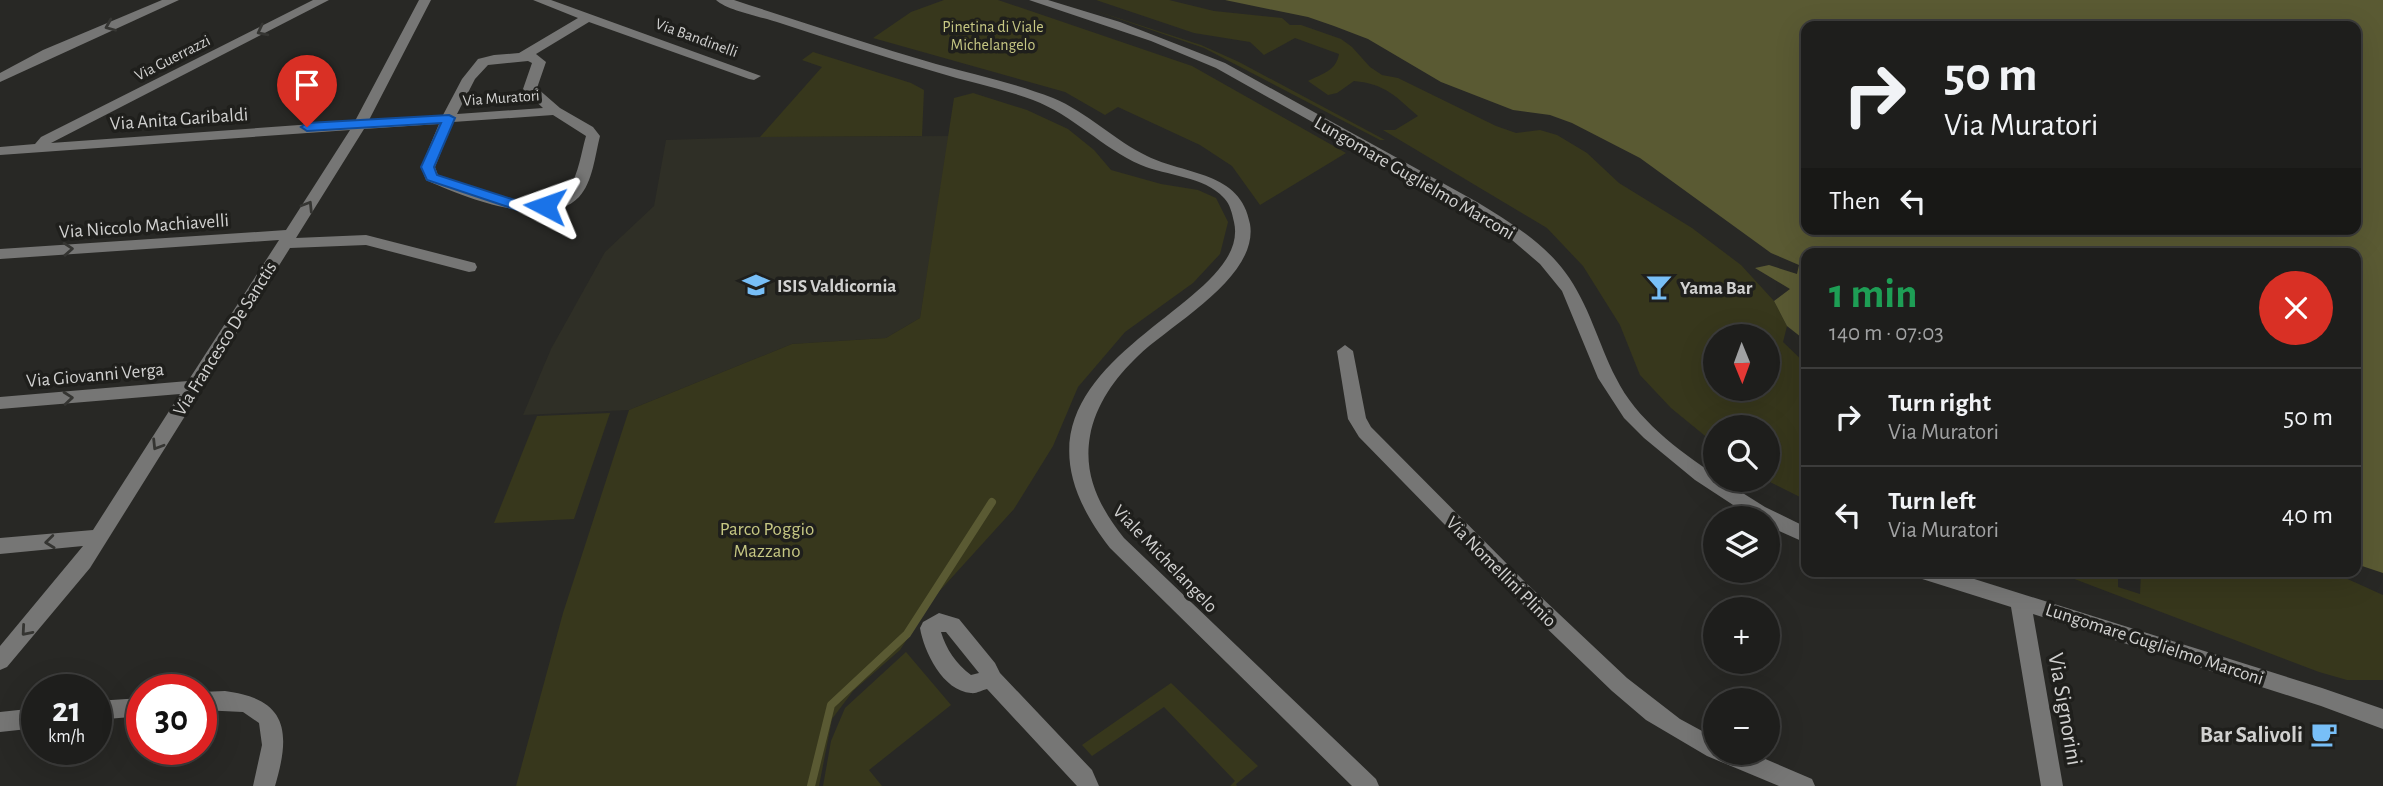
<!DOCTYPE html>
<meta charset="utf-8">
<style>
body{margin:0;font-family:"Alegreya Sans",sans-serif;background:#2b2b29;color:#f1f3f6;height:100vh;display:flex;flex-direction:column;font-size:26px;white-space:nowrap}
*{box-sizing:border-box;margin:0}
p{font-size:23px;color:#a1a2a3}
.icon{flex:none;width:38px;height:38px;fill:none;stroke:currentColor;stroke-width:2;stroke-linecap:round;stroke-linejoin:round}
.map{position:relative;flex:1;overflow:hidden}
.panel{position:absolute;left:1801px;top:248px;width:560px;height:329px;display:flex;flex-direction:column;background:#1e1e1c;border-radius:14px;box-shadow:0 7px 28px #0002,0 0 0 2px #3c3c3b}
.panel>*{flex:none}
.guide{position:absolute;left:1801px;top:21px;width:560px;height:214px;border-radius:14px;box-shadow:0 7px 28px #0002,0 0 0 2px #3c3c3b;background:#1e1e1c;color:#f1f3f6;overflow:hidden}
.needle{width:46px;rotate:179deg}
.fabs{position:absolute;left:1703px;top:324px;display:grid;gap:14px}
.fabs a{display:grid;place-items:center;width:77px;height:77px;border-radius:50%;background:#1e1e1c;box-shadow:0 7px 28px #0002,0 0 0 2px #3c3c3b;font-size:35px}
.speed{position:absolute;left:21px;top:674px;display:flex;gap:14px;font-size:35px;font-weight:700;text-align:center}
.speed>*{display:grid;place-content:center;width:91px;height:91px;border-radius:50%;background:#1e1e1c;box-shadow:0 7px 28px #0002,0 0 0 2px #3c3c3b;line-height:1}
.speed small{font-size:18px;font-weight:400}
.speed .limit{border:10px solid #d22;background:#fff;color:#111}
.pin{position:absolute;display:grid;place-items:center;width:60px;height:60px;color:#fff;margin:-72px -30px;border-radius:50% 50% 50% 0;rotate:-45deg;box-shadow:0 0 7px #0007}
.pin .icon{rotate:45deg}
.me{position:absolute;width:77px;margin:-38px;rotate:274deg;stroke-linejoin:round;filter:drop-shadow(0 0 5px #0008)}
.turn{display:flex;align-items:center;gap:24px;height:147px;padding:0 28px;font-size:32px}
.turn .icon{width:91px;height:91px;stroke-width:2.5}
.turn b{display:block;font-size:49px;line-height:60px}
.then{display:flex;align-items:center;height:66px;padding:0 28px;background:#0003;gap:14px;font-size:26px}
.round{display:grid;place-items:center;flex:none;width:74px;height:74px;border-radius:37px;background:#2b2b29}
.headline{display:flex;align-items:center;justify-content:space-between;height:119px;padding:0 28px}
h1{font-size:42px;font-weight:700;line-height:52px;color:#1e9e55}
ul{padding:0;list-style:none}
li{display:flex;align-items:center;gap:21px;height:98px;padding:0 28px;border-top:2px solid #3c3c3b}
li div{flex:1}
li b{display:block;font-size:26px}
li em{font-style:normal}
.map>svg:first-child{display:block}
.built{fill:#2f2f26}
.green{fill:#37371c;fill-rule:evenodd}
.water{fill:#5a5a33;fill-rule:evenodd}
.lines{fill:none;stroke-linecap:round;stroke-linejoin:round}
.stream{stroke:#5a5a33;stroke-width:8}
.minor{fill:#767675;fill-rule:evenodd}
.oneway{stroke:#353532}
.route{fill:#1a73e8;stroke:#114b97;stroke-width:2}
.labels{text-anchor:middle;stroke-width:7;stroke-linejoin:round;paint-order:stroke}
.far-park-label{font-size:16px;fill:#c6c783;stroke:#1f1f1c}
.far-street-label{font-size:16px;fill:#d1d1d0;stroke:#1f1f1c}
.street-label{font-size:19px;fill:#d1d1d0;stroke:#1f1f1c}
.poi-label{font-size:19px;font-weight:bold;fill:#d1d1d0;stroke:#1f1f1c;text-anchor:start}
.park-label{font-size:19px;fill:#c6c783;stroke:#1f1f1c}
.near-street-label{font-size:23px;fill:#d1d1d0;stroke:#1f1f1c}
.near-poi-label{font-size:23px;font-weight:bold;fill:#d1d1d0;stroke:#1f1f1c;text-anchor:end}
</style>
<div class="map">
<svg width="2383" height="786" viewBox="0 0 2383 786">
<rect width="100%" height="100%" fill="#282825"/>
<polygon class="built" points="950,136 920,318 886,338 792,344 629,410 523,415 551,349 605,252 654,206 666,140 760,137"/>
<g class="green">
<polygon points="944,0 998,0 1192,66 1346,153 1260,205 1232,166 1200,145 1118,107 1105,115 1065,92 873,38 911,12"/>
<path d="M1096 0H1169L1214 11 1282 18 1290 25H1301L1341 39 1352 47 1370 67 1382 75 1398 78 1496 126 1516 133 1540 130 1557 135 1587 153 1619 183 1692 228 1741 265 1774 301 1787 326 1783 342 1806 364V500L1766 480 1768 427H1715V444L1671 408 1640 375 1620 325 1583 266 1547 228 1383 130H1395L1418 116C1396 97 1386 84 1354 81L1337 93 1328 95 1308 81C1322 74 1336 71 1339 54L1295 38 1264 55 1250 42 1194 33ZM1715 336H1768V388H1715Z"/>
<polygon points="1093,10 1201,45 1239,62 1385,140 1380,140 1204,48"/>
<polygon points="813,52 911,83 924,90 922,136 760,137 822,67 802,60"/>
<polygon points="973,93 1027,110 1068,129 1094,150 1111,170 1161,184 1198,190 1216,198 1228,222 1220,254 1193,283 1125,332 1078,387 1053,446 1014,509 935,596 900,650 853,691 832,719 819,786 516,786 563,613 629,410 792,344 886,338 920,318 954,98"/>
<polygon points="610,413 574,519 494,523 537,416"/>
<polygon points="2056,572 2118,572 2118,587 2140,594 2141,572 2332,572 2383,595 2383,680 2347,680 2319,672"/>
<polygon points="906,652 951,705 869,770 882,786 823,786 831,741 845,708"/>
<polygon points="1171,683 1258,766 1236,784 1237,786 1230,786 1235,781 1164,707 1092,756 1082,745"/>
</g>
<path class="water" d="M1225 0H2383V573L2356 564V254H1806V341L1787 326 1774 301 1790 289 1755 268 1769 265 1797 274 1799 265 1771 253 1640 158 1572 123 1550 115 1513 110 1441 82 1368 39 1334 26 1308 17ZM1806 26H2356V229H1806Z"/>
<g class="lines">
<polyline class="stream" points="811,786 831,705 907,634 992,502"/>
<g class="minor">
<polygon points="162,0 179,0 0,82 0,73 43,50"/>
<path d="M313 0H329L51 143 355 121 419 0H431L369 120 443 115 462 79 478 59 494 55 519 53 578 18 533 0H551L761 76 754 80 749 79 589 22 536 54 546 62 537 88 560 108 593 127 600 136C595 155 593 182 579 197 547 231 461 196 426 180L421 167 439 124 364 129 296 238 366 235 475 263 477 267 475 271 469 272 366 245 290 248 90 568 7 667 0 670V646L83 546 0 554V538L93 530 180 394 0 409V397L188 381 279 240 0 259V249L286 230 350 130 0 155V147L35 144 41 137ZM528 61 532 63 523 89 543 108 457 114 475 79 488 65ZM553 115 586 136C581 153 579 173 569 188 548 222 465 187 438 175L435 167 453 122Z"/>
<path d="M716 0H734C801 22 868 44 936 64 975 75 1015 83 1053 98 1087 112 1114 140 1147 156 1185 175 1241 171 1250 224 1259 277 1171 324 1138 356 1115 378 1096 404 1090 436 1083 475 1100 508 1124 538L1376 779 1379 786H1352L1110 548C965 363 1255 314 1234 222 1232 213 1230 204 1224 198 1204 176 1167 176 1141 165 1102 148 1073 115 1033 100 1001 88 968 82 936 72 884 57 832 40 780 23 763 17 728 11 716 0Z"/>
<path d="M1029 0H1048L1120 22 1225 63 1477 202C1508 221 1543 242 1565 272 1589 304 1598 343 1616 378 1636 419 1678 450 1715 475V480H1722L1765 507 1806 527V543L1768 526V518H1753L1695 480 1644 438 1624 418 1598 378 1562 291 1540 264 1505 234 1446 197 1216 68 1151 41Z"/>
<polygon points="1345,345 1353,351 1366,418 1371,427 1523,580 1627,678 1680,719 1715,738 1715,752 1749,752 1812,779 1815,786 1779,786 1707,756 1646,720 1612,691 1535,617 1359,437 1348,419 1337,351"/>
<polygon points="1916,572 1952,572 2322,688 2383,709 2383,729 2321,706 2033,614 2063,786 2041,786 2011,607 1919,578"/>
<path d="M939 613 959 619 995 663 1000 673 1092 770 1099 786H1077L987 689C982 690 976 694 971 693 943 691 924 652 920 628L923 622ZM941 632H946L979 673 971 675C956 664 946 649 941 632Z"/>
<path d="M225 691C288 699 291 732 275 786H253L262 745 259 723 243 712 201 710V692Z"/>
<polygon points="142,698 142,716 96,720 96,701"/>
<polygon points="37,708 37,728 0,732 0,712"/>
</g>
</g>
<defs><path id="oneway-chevron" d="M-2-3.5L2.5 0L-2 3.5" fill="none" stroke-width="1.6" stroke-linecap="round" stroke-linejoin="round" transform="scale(1.75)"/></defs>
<g class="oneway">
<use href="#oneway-chevron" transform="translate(110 26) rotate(157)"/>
<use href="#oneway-chevron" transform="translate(262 31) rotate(153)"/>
<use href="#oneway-chevron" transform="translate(308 206) rotate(-58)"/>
<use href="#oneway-chevron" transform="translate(68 249) rotate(-4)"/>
<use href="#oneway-chevron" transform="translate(68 398) rotate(-5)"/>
<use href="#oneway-chevron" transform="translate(157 445) rotate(122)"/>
<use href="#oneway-chevron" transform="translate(50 542) rotate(174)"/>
<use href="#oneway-chevron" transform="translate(26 631) rotate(131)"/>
</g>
<polygon class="route" points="449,115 455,118 434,167 437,175 521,202 550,203 550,209 520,211 427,180 421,167 441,123 307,131 301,127 307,123"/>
<defs>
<g id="school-bare" transform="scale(2.1)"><path d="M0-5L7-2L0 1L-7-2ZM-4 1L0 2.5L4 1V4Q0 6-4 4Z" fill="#78bff7" stroke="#1f1f1c" stroke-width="2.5" paint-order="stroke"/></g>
<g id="bar-bare" transform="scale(2.1)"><path d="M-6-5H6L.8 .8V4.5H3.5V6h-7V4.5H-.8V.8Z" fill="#78bff7" stroke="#1f1f1c" stroke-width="2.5" paint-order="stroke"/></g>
<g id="cafe-bare" transform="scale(2.1)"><path d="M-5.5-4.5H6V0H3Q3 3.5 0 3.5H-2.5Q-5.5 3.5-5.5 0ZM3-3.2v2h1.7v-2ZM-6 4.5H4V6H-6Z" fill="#78bff7" stroke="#1f1f1c" stroke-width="2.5" paint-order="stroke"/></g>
</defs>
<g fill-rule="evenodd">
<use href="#school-bare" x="756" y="285"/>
<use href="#bar-bare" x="1659" y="287"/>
<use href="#cafe-bare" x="2324" y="734"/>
</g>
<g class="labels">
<g class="far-park-label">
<text x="993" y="32">Pinetina di Viale<tspan x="993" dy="18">Michelangelo</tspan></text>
</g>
<g class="far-street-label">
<text transform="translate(697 37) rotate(20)" y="6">Via Bandinelli</text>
<text transform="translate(172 57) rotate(-27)" y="6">Via Guerrazzi</text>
<text transform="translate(501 97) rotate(-4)" y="6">Via Muratori</text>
</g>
<g class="street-label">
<text transform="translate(179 118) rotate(-4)" y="7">Via Anita Garibaldi</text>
<text transform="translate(1415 177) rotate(30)" y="7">Lungomare Guglielmo Marconi</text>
<text transform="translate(144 225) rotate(-4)" y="7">Via Niccolo Machiavelli</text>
<text transform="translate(224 338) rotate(-58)" y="7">Via Francesco De Sanctis</text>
<text transform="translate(95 374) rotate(-5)" y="7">Via Giovanni Verga</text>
<text transform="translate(1166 558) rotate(46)" y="7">Viale Michelangelo</text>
<text transform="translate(1502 571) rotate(45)" y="7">Via Nomellini Plinio</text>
<text transform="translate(2155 643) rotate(18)" y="7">Lungomare Guglielmo Marconi</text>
</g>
<g class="poi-label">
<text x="777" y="292">ISIS Valdicornia</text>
<text x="1680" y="294">Yama Bar</text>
</g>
<g class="park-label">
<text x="767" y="535">Parco Poggio<tspan x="767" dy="22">Mazzano</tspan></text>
</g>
<g class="near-street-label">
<text transform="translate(2066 709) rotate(80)" y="8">Via Signorini</text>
</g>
<g class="near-poi-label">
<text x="2303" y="742">Bar Salivoli</text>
</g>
</g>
</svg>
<div class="fabs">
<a><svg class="needle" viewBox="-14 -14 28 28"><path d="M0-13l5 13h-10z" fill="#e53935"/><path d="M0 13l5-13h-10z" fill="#a1a2a3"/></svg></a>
<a><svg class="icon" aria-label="search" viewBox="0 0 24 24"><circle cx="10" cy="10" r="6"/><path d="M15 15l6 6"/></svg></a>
<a><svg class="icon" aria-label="layers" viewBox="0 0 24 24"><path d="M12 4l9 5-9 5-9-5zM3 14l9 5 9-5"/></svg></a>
<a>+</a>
<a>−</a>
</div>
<div class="speed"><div>21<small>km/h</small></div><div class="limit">30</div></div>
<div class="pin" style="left:307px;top:127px;background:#d93025"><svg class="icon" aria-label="arrive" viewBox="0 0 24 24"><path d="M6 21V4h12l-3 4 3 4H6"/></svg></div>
<svg class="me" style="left:545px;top:206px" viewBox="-20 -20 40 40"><path d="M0-17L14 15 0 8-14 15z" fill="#1a73e8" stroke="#fff" stroke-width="4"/></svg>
<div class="guide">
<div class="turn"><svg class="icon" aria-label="right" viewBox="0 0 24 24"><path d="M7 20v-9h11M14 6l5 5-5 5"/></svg><div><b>50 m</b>Via Muratori</div></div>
<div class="then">Then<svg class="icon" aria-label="left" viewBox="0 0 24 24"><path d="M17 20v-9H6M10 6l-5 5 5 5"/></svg></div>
</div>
<section class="panel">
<div class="headline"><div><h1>1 min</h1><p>140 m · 07:03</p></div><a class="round" style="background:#d93025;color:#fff"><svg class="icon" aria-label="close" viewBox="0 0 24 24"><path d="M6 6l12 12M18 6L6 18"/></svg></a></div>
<ul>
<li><svg class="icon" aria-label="right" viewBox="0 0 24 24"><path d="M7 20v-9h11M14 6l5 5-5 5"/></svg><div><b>Turn right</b><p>Via Muratori</p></div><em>50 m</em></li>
<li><svg class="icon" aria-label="left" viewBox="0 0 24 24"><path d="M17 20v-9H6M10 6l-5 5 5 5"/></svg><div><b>Turn left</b><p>Via Muratori</p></div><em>40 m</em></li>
</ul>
</section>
</div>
